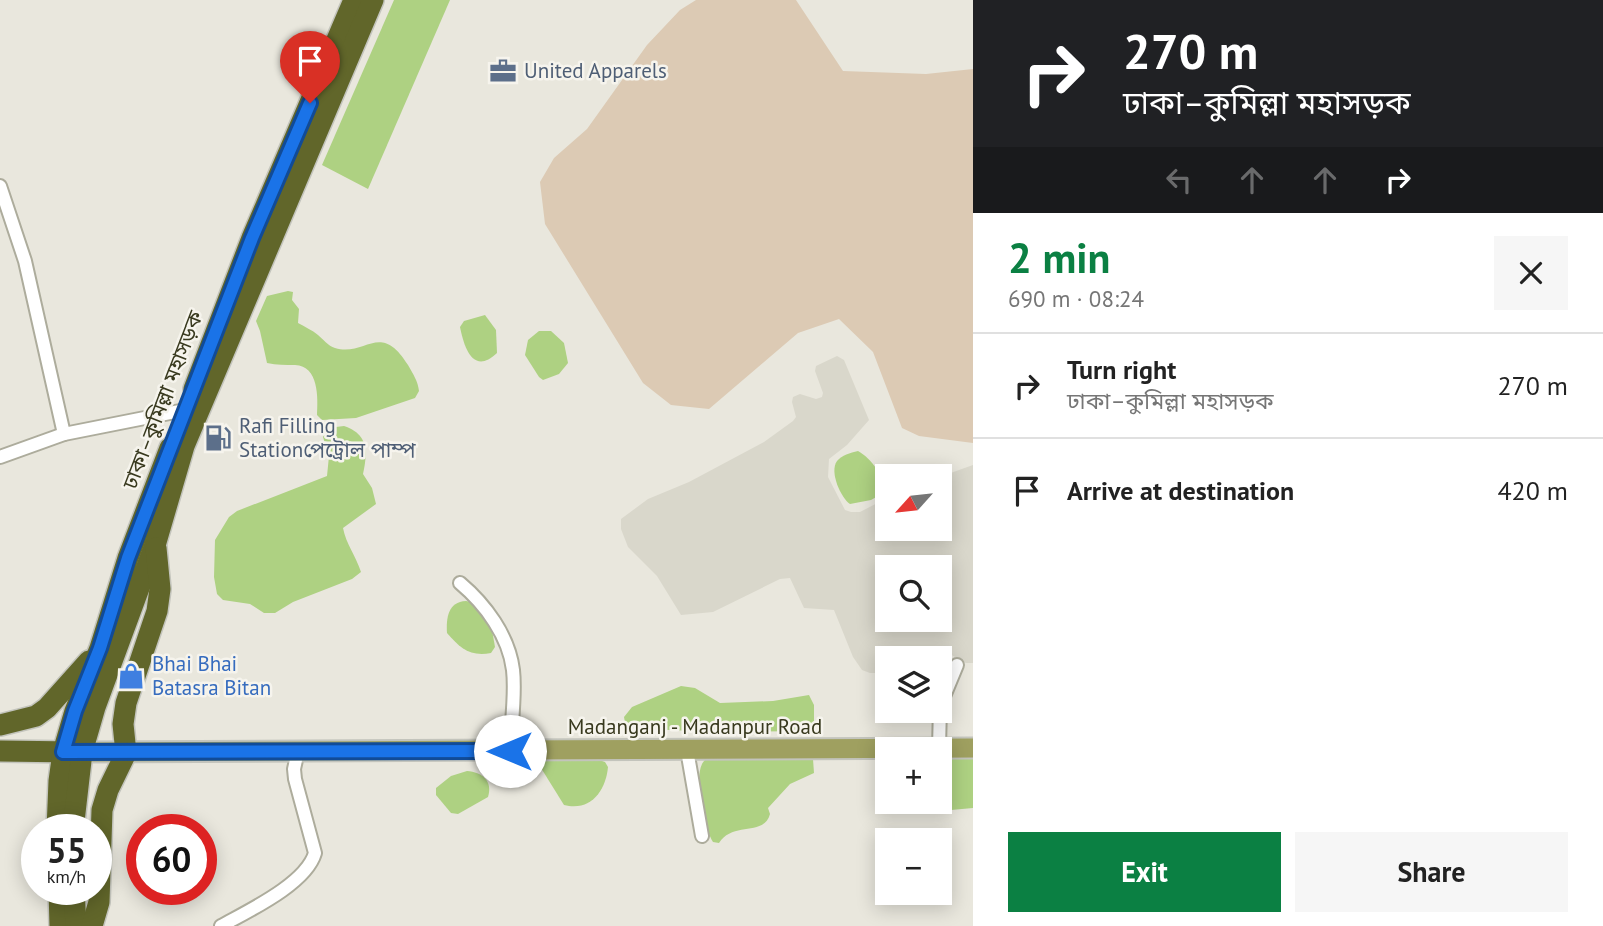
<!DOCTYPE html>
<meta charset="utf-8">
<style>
body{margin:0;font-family:"PT Sans","Noto Sans Bengali",sans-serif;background:#f6f6f6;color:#222;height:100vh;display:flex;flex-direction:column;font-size:26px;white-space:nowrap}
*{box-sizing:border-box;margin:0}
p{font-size:23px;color:#767676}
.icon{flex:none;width:38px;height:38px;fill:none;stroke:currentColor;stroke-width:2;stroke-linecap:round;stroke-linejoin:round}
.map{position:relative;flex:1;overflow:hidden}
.details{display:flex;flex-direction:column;background:#fff;width:630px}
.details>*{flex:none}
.banner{background:#202124;color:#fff;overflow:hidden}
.needle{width:46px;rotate:243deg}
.buttons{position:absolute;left:875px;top:464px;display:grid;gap:14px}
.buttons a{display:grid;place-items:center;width:77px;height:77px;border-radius:0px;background:#fff;box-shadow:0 4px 18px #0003;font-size:35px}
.speed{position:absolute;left:21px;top:814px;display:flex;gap:14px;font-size:35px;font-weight:700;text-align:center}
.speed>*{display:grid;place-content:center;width:91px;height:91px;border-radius:50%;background:#fff;box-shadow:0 4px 18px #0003;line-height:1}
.speed small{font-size:18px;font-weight:400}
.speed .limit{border:10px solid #d22;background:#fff;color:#111}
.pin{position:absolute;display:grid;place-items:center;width:60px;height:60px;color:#fff;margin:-72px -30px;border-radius:50% 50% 50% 0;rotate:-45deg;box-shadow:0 0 7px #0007}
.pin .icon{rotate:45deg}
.me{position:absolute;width:77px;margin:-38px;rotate:270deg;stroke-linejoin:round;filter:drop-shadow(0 0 5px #0008)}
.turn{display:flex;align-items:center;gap:24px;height:147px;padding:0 35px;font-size:32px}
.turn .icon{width:91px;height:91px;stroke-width:2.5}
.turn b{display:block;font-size:49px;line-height:60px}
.lanes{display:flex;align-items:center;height:66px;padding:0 35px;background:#0003;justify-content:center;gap:35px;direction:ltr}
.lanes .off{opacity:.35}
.round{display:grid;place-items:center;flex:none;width:74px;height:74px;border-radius:0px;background:#f6f6f6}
.overview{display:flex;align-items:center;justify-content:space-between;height:119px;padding:0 35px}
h1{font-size:42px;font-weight:600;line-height:52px;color:#0b8043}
.action{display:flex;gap:14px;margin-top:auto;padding:14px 35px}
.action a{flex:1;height:80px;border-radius:0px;background:#0b8043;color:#fff;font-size:28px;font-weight:600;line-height:80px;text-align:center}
.action a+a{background:#f6f6f6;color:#222}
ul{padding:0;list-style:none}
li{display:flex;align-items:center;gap:21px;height:105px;padding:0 35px;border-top:2px solid #e0e0e0}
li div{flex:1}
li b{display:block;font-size:26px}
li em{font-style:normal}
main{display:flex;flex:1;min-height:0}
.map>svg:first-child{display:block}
.built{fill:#d9d7cb;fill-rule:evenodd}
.green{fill:#dccab4}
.water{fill:#aed182}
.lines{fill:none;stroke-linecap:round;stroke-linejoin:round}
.street-casing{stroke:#adac9c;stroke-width:16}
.primary-casing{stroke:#c3c4bc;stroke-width:23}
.highway-casing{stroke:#c3c4bc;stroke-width:24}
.street{stroke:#fff;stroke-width:12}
.primary{stroke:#9fa060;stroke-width:19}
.highway{stroke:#61662a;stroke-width:21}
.route-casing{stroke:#114b97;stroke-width:18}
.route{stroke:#1a73e8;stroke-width:12}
.labels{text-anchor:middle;stroke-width:5;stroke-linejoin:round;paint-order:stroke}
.service-label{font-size:21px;fill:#4e5e75;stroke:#f6f4ed;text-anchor:start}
.street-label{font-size:21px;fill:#38391e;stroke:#f6f4ed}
.shop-label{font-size:21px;fill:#366cbe;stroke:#f6f4ed;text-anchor:start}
</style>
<main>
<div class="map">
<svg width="973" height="926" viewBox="0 0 973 926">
<rect width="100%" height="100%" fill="#e9e7dd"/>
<path class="built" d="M837 356 844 360 869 420 847 445 829 459 828 477 845 510 851 512H860L887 498V528H940V476H931L936 473 945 475 973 465V663H966L948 653 937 658H887V673H870L862 670 853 657 834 610 804 608 790 578 780 579 713 612 681 615 657 576 628 547 621 529V519L648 499 689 482 764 442 793 421 796 417 792 402 793 397 800 394 816 399 822 397 823 393 815 371 816 366ZM887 567H940V620H887Z"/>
<polygon class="green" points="696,0 796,0 843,71 926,74 973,69 973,443 919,436 902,428 873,352 839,319 798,333 709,409 671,405 643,383 545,224 540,182 554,158 587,129 647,45 680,10"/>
<g class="water">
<polygon points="394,0 450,0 368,189 322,165"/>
<path d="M288 291 293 292 292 300 299 309 298 323C305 327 312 330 318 335 323 339 328 346 335 348 366 357 380 320 408 365 413 374 418 381 419 391L415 398 356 418 322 420 317 415C318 398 319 366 295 365 285 365 277 365 267 363L260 331 256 321 267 296Z"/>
<path d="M485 315 496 330 497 353C473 376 464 347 460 327L464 321Z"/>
<polygon points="539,331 551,331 564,343 568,363 559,374 543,380 539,377 525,355 528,340"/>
<path d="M344 426C368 434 368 451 363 474L372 488 376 504 343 528C346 544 356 556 361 572L352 579 293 602 275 613H264L250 604 223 600 217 594 214 577 215 540 229 517 237 511 327 476 329 456 323 437 328 428Z"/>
<path d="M858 451C871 458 884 477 887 491L871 500 850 504C841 498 829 472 837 461 842 455 850 453 858 451Z"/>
<path d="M466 601 476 603 492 630 495 647 491 653C470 657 460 648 447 633 446 618 448 602 466 601Z"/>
<polygon points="681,686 695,688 720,703 773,701 809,695 814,705 814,727 809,731 714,732 626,728 624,717 632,707"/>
<path d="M811 755 813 759 814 773 790 784 768 808 770 814C764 837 733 821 719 843L713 842C704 827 694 780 702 764 704 760 707 759 710 756Z"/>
<polygon points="951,756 973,756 973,808 951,810 929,802 940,802 940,758"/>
<path d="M593 758 605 762 608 767C606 790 591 812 564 805L541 768 542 763 548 759Z"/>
<path d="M467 771C482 772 493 781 488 797L458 814 451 813 436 795V788L451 776Z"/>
</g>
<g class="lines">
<g class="street-casing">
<g id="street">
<polyline points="0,186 25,261 64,434 185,410"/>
<polyline points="0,457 64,434"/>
<path d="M460 583C485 604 509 636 513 670 516 696 511 724 510 751"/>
<polyline points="939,748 940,706 957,665"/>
<polyline points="687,750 702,836"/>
<path d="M221 926C248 911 306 884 315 853L295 779 294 769 298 751"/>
</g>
</g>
<g class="primary-casing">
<polyline id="primary" points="82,752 973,748"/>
</g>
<g class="highway-casing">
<g id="highway">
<polyline points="194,389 252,238 354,0"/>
<polyline points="0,725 36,716 47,708 89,661"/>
<polyline points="0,751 75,752"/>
<polyline points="57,830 59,781 63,752 75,711 100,648 128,558 170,448"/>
<polyline points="73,830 82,752 95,707 156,542 184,446 373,0"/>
<polyline points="59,889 60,926"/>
<polyline points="74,889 76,926"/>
<polyline points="92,926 99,902 102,810 108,790 126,753 123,724 126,703 157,611 160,589 156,548"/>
</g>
</g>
<use href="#street" class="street"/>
<use href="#primary" class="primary"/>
<use href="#highway" class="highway"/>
</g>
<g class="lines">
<g class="route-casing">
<polyline id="route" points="310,103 252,238 128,558 100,648 75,711 63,752 510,751"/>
</g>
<use href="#route" class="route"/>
</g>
<defs>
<g id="office-bare" transform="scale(2.1)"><path d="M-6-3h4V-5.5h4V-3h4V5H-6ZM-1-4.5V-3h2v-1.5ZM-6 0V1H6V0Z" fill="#5c6f8a" stroke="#f6f4ed" stroke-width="2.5" paint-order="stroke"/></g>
<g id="fuel-bare" transform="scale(2.1)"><path d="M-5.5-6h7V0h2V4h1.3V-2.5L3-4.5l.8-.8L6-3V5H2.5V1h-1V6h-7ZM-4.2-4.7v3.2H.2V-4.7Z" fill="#5c6f8a" stroke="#f6f4ed" stroke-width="2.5" paint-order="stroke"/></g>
<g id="shop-bare" transform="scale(2.1)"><path d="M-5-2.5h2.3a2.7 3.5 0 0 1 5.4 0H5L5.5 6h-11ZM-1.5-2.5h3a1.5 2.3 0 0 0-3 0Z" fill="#3f7fe0" stroke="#f6f4ed" stroke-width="2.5" paint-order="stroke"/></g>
</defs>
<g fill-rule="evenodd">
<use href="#office-bare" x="503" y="71"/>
<use href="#fuel-bare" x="218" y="438"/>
<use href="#shop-bare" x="131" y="676"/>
</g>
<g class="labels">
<g class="service-label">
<text x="524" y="78">United Apparels</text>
<text x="239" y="433">Rafi Filling<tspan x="239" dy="24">Stationপেট্রোল পাম্প</tspan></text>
</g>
<g class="street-label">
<text transform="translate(163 400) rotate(-69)" y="7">ঢাকা–কুমিল্লা মহাসড়ক</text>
<text x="695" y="734">Madanganj - Madanpur Road</text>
</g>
<g class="shop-label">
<text x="152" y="671">Bhai Bhai<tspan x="152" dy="24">Batasra Bitan</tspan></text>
</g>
</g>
</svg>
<div class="buttons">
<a><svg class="needle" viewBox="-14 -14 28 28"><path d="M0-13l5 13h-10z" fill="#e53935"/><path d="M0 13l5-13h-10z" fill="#767676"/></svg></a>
<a><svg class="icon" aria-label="search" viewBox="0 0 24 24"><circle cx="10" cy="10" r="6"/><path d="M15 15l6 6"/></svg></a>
<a><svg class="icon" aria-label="layers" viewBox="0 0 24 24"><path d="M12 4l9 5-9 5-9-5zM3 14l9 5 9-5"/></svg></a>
<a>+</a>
<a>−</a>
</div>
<div class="speed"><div>55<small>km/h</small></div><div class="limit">60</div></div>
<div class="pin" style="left:310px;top:103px;background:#d93025"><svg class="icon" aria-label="arrive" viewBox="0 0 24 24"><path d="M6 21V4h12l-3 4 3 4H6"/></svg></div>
<svg class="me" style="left:510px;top:751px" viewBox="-20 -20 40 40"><circle r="19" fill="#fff"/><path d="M0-13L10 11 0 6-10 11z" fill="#1a73e8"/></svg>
</div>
<section class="details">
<div class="banner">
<div class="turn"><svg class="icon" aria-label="right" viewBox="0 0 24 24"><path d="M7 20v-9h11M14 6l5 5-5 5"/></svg><div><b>270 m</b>ঢাকা–কুমিল্লা মহাসড়ক</div></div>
<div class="lanes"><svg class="icon off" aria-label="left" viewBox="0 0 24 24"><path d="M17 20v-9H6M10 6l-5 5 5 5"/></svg><svg class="icon off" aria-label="ahead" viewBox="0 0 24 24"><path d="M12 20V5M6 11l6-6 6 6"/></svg><svg class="icon off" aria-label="ahead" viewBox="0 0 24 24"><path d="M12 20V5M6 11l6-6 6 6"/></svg><svg class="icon" aria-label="right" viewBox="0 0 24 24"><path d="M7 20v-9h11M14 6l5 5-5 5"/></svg></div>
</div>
<div class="overview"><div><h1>2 min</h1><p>690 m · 08:24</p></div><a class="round"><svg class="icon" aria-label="close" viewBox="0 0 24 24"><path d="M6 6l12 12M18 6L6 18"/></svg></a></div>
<ul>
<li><svg class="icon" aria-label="right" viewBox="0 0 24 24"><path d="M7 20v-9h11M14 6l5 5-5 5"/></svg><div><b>Turn right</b><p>ঢাকা–কুমিল্লা মহাসড়ক</p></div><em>270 m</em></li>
<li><svg class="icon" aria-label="arrive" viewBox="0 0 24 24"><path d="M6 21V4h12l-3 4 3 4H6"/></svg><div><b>Arrive at destination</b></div><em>420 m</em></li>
</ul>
<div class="action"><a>Exit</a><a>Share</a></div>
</section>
</main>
